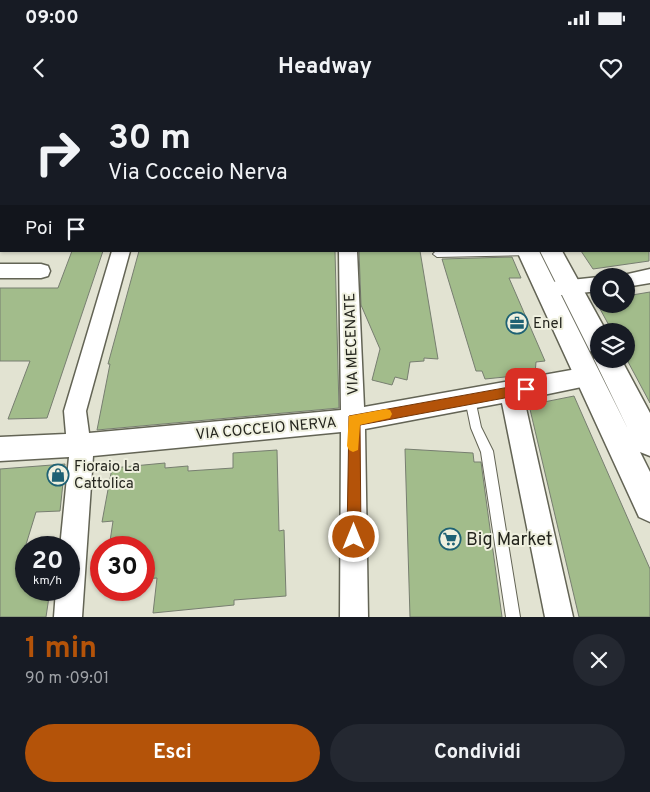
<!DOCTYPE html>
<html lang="it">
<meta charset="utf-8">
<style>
body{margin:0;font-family:Overpass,sans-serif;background:#242831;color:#f1f3f6;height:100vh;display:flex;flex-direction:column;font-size:19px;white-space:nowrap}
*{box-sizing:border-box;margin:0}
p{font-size:16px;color:#9ea1a6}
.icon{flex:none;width:28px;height:28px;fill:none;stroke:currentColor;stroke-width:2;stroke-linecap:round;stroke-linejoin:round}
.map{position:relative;height:517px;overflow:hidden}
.details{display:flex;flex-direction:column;background:#171b24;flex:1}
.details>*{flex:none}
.banner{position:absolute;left:0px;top:0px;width:650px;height:152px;box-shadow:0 1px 4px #0004;background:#171b24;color:#f1f3f6;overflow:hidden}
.buttons{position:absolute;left:590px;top:168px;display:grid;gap:10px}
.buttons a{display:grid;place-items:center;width:45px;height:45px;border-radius:50%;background:#171b24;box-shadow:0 1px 4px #0004;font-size:25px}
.speed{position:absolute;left:15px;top:436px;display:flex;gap:10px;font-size:25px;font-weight:700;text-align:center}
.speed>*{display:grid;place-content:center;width:65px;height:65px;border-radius:50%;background:#171b24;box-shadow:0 1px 4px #0004;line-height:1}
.speed small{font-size:12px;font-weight:400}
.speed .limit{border:8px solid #d22;background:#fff;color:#111}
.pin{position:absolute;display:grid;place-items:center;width:42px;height:42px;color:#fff;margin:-21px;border-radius:10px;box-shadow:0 2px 8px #0006}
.me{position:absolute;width:55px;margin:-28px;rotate:0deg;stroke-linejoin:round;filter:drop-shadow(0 0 4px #0008)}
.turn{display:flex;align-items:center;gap:18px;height:105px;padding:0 25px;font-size:22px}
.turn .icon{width:65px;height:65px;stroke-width:2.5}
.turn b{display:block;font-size:35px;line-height:42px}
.then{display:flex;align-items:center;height:48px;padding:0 25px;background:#0003;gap:10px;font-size:19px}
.round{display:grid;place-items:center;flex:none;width:52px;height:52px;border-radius:26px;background:#242831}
.overview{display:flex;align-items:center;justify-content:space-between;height:85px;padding:0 25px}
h1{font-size:30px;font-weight:700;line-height:38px;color:#b45309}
.primary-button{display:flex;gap:10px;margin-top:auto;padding:10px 25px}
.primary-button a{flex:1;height:58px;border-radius:30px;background:#b45309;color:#fff;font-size:20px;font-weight:700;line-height:58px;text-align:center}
.primary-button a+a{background:#242831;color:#f1f3f6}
.status{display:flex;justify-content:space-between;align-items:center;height:35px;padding:0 25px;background:#171b24;direction:ltr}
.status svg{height:14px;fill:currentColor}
header{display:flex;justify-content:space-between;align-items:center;height:65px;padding:0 25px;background:#171b24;font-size:22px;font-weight:700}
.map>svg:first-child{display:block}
.building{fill:#a2bc8b;stroke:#777e70}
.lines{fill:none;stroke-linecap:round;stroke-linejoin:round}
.service-casing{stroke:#636455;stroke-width:2}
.minor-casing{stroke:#636455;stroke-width:3}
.tertiary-casing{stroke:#636455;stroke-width:3}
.secondary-casing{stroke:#636455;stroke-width:2}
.service{fill:#fff;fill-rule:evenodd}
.minor{fill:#fff;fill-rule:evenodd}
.tertiary{fill:#fff;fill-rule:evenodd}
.secondary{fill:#fff;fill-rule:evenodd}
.route{fill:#b45309;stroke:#753606}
.slow{fill:#f59e0b}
.labels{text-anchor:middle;stroke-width:4;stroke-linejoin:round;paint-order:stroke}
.poi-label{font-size:15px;fill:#24251e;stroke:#eff0df;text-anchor:start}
.street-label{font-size:15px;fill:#24251e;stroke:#eff0df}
.near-poi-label{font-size:18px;fill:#24251e;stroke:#eff0df;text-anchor:start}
</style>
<div class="status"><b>09:00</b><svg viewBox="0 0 49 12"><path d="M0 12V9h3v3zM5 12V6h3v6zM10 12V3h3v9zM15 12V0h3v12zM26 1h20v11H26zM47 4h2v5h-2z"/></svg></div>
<header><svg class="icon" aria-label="back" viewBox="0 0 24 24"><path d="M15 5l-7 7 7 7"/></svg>Headway<svg class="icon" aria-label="heart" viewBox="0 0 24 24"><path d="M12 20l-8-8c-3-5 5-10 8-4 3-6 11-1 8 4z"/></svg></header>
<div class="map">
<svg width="650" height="517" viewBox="0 0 650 517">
<rect width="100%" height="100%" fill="#e2e3d2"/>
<g class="building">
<polygon points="72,151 103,151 47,318 8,319 30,261 0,261 0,188 58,188"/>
<polygon points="139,151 335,151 339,308 97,330 110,264 108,264"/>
<polygon points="359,151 420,151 438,259 424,258 424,261 410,262 407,280 395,277 392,285 372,280 380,249 361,205"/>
<polygon points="581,151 649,151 649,161 593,169"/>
<polygon points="512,157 521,178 509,178 545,261 536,262 535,274 485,279 482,271 476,271 442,159"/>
<polygon points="650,192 650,303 626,258 626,231 612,231 599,207 602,206 600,204 626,204 626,196"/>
<polygon points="574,296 650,469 650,517 579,517 529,305"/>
<polygon points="405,349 473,353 474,362 481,362 502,517 410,517"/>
<polygon points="277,350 279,431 284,430 286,496 234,500 234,505 153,513 157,478 144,479 144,448 109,448 113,421 102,422 112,368 165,363 165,368 188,366 188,371 233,368 233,353"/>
<polygon points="65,364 60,411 36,412 16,477 26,477 26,490 50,490 46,517 0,517 0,369"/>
</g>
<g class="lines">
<g class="service-casing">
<g id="service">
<rect x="649" y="25" width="1" height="5"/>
<polygon points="436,151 533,151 533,152 529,155 437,157 433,154"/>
<polygon points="470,294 474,296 475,299 481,327 493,351 520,517 506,517 481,352 471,328 465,299 466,296"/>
</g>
</g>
<g class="minor-casing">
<g id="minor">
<polygon points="650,0 650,8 649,8 649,1 644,1"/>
<rect x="0" y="66" width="1" height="10"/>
<polygon points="1,103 1,116 0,117 0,104"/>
<polygon points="112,151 130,151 86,311 89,333 341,310 339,151 357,151 364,307 588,267 596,270 599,277 596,284 524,299 573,517 545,517 502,303 365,329 368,517 340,517 341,332 93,356 82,517 54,517 56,490 69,490 69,448 60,448 69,357 0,361 0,337 66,334 64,311"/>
<polygon points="0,164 41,164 48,166 50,171 48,176 41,178 0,178"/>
<polygon points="650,169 650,183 626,187 626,176 619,176"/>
<polygon points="599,177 599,191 552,196 545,194 542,189 545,184 552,182"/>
</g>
</g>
<g class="tertiary-casing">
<polygon id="tertiary" points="517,151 539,151 628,329 594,259 597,253 590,251 540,151 562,151 606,231 599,231 599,259 621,259 650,313 650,356 640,352 650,372 650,422 639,417"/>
</g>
<g class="secondary-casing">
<rect id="secondary" x="0" y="14" width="1" height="10"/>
</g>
<use href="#service" class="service"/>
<use href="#minor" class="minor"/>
<use href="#tertiary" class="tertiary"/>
<use href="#secondary" class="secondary"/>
</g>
<polygon class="route" points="526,284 532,289 526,294 360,325 361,437 359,442 354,444 349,442 347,437 349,316"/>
<polygon class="slow" points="386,309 390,310 392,314 390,318 360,325 358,350 353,352 349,350 347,346 349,316"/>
<defs>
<g id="office-ring" transform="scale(1.125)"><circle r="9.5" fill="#eff0df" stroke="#1e6174" stroke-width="1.5"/><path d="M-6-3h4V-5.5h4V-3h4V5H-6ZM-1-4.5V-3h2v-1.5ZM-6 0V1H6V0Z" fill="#1e6174"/></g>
<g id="shop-ring" transform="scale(1.125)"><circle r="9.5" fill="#eff0df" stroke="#1e6174" stroke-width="1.5"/><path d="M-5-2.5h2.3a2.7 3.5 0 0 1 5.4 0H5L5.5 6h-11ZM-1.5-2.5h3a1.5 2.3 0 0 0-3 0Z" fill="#1e6174"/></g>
<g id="supermarket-ring" transform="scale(1.125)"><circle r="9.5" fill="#eff0df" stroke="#1e6174" stroke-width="1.5"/><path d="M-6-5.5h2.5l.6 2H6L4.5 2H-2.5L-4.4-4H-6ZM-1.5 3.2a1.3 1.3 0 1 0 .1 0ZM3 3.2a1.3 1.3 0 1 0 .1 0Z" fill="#1e6174"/></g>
</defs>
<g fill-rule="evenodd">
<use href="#office-ring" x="517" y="223"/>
<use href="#shop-ring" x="58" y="375"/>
<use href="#supermarket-ring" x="450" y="439"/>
</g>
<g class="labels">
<g class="poi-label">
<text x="533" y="228">Enel</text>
<text x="74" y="371">Fioraio La<tspan x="74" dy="17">Cattolica</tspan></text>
</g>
<g class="street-label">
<text transform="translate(351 244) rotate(-92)" y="5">VIA MECENATE</text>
<text transform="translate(266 328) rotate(-5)" y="5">VIA COCCEIO NERVA</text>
</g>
<g class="near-poi-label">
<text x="466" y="445">Big Market</text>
</g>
</g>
</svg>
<div class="buttons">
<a><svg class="icon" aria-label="search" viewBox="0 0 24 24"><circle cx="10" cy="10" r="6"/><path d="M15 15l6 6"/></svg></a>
<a><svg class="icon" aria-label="layers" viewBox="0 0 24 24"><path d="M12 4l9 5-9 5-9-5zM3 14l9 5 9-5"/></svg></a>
</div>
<div class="speed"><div>20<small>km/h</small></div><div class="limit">30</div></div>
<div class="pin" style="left:526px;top:289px;background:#d93025"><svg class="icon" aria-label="arrive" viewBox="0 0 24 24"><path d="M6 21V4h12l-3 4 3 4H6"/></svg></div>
<svg class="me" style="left:354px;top:437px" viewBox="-20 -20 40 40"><circle r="17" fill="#b45309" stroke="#fff" stroke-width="3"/><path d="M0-11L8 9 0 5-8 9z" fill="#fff"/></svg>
<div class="banner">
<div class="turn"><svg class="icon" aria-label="right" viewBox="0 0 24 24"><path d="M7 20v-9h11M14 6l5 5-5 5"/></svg><div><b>30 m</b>Via Cocceio Nerva</div></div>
<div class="then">Poi<svg class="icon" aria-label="arrive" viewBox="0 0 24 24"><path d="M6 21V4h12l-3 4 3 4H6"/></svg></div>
</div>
</div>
<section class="details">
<div class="overview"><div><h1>1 min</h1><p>90 m · 09:01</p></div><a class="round"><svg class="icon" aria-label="close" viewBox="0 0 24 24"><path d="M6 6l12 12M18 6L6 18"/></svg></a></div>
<div class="primary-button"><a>Esci</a><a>Condividi</a></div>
</section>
